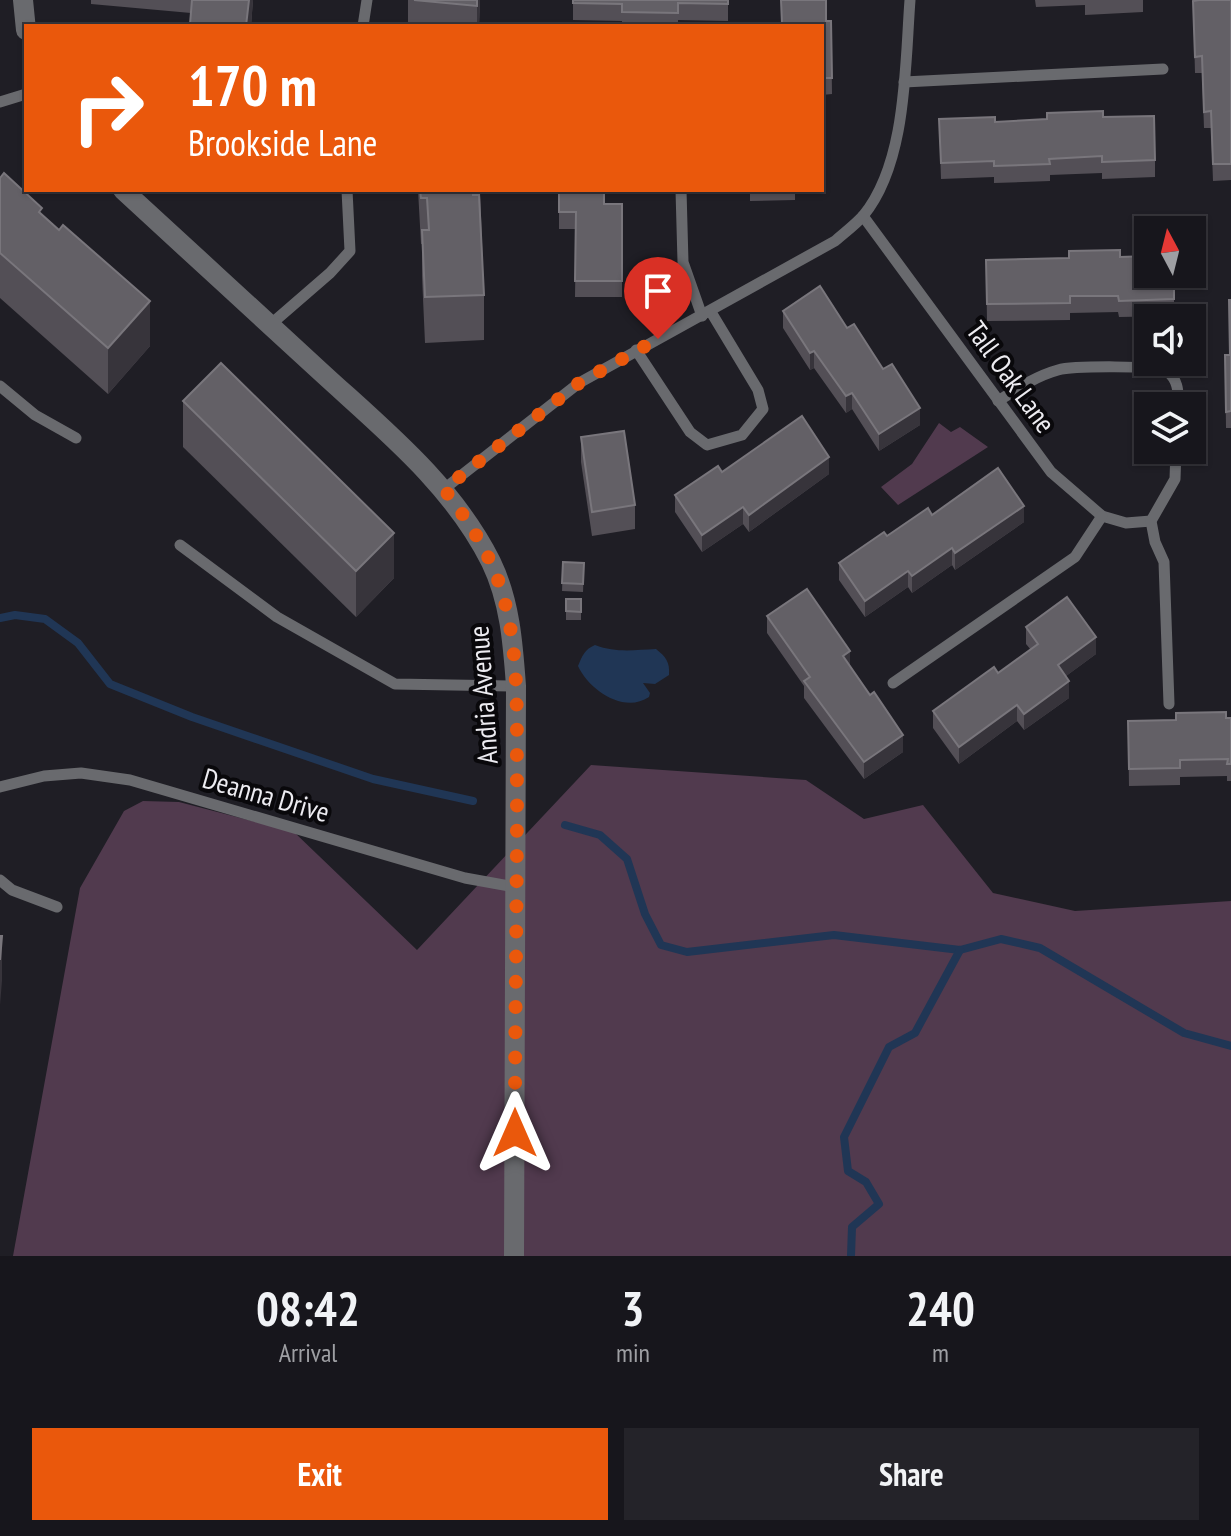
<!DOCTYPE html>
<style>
body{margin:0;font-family:"PT Sans Narrow",sans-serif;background:#242329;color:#f1f3f6;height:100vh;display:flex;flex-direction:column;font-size:30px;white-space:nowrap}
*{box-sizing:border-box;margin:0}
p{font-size:26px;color:#9e9fa3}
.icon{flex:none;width:44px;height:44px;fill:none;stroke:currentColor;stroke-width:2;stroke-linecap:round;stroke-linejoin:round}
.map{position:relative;height:1256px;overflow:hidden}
.panel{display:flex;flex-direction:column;background:#17161c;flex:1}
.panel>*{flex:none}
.hud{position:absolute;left:24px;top:24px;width:800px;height:168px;border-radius:0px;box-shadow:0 2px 6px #0004,0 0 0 2px #36353b;background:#ea580c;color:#fff;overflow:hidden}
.needle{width:52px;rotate:353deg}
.fabs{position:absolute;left:1134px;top:216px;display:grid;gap:16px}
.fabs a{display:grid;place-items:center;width:72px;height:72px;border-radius:0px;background:#17161c;box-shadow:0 2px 6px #0004,0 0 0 2px #36353b;font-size:40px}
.pin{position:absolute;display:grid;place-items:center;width:68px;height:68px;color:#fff;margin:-82px -34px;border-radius:50% 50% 50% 0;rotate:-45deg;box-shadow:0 0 8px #0007}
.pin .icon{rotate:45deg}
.me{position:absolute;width:88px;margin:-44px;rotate:0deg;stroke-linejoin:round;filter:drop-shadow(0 0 6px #0008)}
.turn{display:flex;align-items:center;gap:28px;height:168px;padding:0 32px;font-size:36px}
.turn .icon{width:104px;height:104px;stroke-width:2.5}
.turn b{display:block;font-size:56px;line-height:68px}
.eta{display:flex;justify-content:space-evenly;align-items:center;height:136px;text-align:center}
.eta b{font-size:48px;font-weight:600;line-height:56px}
.button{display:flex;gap:16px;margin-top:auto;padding:16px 32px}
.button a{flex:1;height:92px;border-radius:0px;background:#ea580c;color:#fff;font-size:32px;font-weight:600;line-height:92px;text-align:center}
.button a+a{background:#242329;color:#f1f3f6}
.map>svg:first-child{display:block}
.green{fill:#513a4e}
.water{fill:#203655}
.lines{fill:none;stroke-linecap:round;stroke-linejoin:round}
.stream{stroke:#203655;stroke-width:8}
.service{stroke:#696a6e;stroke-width:11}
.tertiary{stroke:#696a6e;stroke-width:20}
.wall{fill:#534f56}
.shaded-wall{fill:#37343b}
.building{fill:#636066;stroke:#79767c;stroke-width:2}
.route{stroke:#ea580c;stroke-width:14;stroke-dasharray:0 25.2}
.labels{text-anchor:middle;stroke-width:8;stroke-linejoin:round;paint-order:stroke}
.street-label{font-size:28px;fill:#edecf1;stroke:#09080b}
</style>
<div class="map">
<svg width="1231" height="1256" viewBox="0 0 1231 1256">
<rect width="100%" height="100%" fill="#1f1e25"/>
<g class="green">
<polygon points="939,423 951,432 960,427 988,447 898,505 881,487 912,464"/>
<polygon points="591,765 806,780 864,819 923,805 993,893 1075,911 1231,901 1231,1256 13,1256 80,888 124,811 143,801 179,802 294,832 417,950"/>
</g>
<path class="water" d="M595 645C616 653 634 650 656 649 666 657 670 662 669 675L655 684 643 683 650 693 649 697C624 714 589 690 578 666 582 656 585 649 595 645Z"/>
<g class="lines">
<g class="stream">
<polyline points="0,618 15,615 45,619 78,643 110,684 192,717 373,779 473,801"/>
<polyline points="565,825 600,835 627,859 645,914 661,945 687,952 834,935 960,950 1001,939 1040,948 1184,1033 1231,1046"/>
<polyline points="851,1256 852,1227 879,1204 866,1182 848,1171 844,1137 889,1047 915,1033 960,950"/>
</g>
<g class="service">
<polyline points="363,26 367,0"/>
<polyline points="904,82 1163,69"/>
<polyline points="0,102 26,94"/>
<polyline points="681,190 683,262 702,316"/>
<polyline points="863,216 1051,472 1102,516 1126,523 1151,521"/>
<polyline points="270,325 330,273 350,251 347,190"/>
<polyline points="636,350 690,432 707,445 742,435 763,409 758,390 711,312"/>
<polyline points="0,386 35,415 76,438"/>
<path d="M998 401C1017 389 1036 376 1058 370 1072 366 1159 365 1168 372 1179 381 1178 394 1179 406"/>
<path d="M444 489 579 383 835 241C844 233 855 225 863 216 907 163 905 65 910 0"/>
<polyline points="180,545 277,617 395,684 516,686"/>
<polyline points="893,683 1075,557 1102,516"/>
<polyline points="1169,704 1164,562 1155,542 1151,521 1175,479 1176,450"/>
<polyline points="0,787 44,776 81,773 130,780 465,878 515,887"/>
<polyline points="0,880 12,890 57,907"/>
</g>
<g class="tertiary">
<polyline points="23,0 26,30"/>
<path d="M123 190C189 251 255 311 321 372 383 429 452 484 491 562 510 601 513 644 516 686L514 1256"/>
</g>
</g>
<g class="wall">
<polygon points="91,0 253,0 251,26 180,26 190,24 191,13 91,4"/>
<polygon points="408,0 480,0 479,26 408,26"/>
<polygon points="573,0 728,0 728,21 678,20 678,26 622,26 622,21 573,20"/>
<polygon points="781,0 826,21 831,21 832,94 822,95 822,26 781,26"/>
<polygon points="1035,0 1143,0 1143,12 1085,15 1085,5 1036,7"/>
<polygon points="1198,0 1231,0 1231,180 1213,181 1211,128 1204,128 1202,73 1195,73 1193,1"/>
<polygon points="1103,117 1155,160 1155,177 1102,179 1102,173 1050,175 1050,181 994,183 994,177 941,179 939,119 995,122"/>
<polygon points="0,178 42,215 150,346 108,394 0,298"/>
<polygon points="418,190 480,190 484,295 484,340 425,343 422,276 422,244 421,244"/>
<polygon points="559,190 604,204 622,204 622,297 575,297 576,229 559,229"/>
<polygon points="750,190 795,190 795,200 750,201"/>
<polygon points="1120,257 1174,274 1174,316 1119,317 1118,312 1070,313 1070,320 987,321 986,260"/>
<polygon points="1231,300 1231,428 1226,428 1225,355 1230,355"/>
<polygon points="783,311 847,328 920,425 879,451 852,409 846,413 814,368 810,370 783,328"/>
<polygon points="183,401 394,578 356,617 183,447"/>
<polygon points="581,437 635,505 635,529 592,536 581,462"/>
<polygon points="722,472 829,474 749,532 743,524 702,552 675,512 675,495"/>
<polygon points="932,515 1024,522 955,570 952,565 912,593 908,587 865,617 839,580 839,563 887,536"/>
<polygon points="563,562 584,563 583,592 562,591"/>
<rect x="566" y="599" width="15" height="21"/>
<polygon points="767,616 850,666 870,695 903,752 864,779 804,698 804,686 767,633"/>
<polygon points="1026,627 1096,654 1066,676 1069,698 1024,730 1017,721 959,764 933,728 933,711 998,673 1031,650 1026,644"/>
<polygon points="1231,718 1231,781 1227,781 1227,776 1180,777 1180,785 1129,786 1128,721"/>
</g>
<g class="shaded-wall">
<polygon points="249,0 253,0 251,26 246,26"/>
<polygon points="477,0 480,0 479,26 477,26"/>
<polygon points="150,301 150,346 108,394 108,348"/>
<polygon points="814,351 814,368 810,370 810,353"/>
<polygon points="852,393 852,409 846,413 846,396"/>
<polygon points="920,408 920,425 879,451 879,434"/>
<polygon points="829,457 829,474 749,532 749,515"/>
<polygon points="1024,506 1024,522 955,570 955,553"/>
<polygon points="743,507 743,524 702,552 702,535"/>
<polygon points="394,533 394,578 356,617 356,571"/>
<polygon points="952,548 952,565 912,593 912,576"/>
<polygon points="908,571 908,587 865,617 865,601"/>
<polygon points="1096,637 1096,654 1058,682 1058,665"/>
<polygon points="850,651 850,668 843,656"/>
<polygon points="1069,681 1069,698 1024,730 1024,714"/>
<polygon points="1017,705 1017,721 959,764 959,747"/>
<polygon points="903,735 903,752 864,779 864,762"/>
<polygon points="2,936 2,981 0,1005 0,960"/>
</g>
<g class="building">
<polygon points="192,0 249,0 246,26 180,26 180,23 190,24"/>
<polygon points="414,0 477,0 477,6"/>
<polygon points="573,0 728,0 728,4 678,3 678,13 622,12 622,4 573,3"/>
<polygon points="781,0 826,0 826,21 831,21 832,78 822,78 822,26 787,26 787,23 782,23"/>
<polygon points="1199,0 1231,0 1231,164 1213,164 1211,111 1204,112 1202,56 1195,57 1193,1"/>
<polygon points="1103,111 1103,117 1154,116 1155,160 1102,162 1102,156 1049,159 1050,164 994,166 994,161 941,163 939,119 995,117 995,122 1047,119 1047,113"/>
<polygon points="4,173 42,208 39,212 59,230 63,225 150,301 108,348 0,253 0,178"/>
<polygon points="420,190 473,190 473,195 479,195 484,295 425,297 422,230 429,230 427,198 421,198"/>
<polygon points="559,190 604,190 604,204 622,204 622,281 575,281 576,212 559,212"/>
<polygon points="1120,250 1120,257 1148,256 1148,274 1174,274 1174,299 1119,301 1118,296 1070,296 1070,303 987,304 986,260 1069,258 1069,251"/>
<polygon points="820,286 847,328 854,324 883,369 892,364 920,408 879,434 852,393 846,396 814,351 810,353 783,311"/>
<polygon points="1229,300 1231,300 1231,411 1226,412 1225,355 1230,355"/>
<polygon points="221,363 394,533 356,571 183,401"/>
<polygon points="802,416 829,457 749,515 743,507 702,535 675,495 718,466 722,472"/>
<polygon points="624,431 635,505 592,512 581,437"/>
<polygon points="998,468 1024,506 955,553 952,548 912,576 908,571 865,601 839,563 884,532 887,536 928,508 932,515"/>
<polygon points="563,562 584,563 583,584 562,583"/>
<polygon points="807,589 850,651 843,656 870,695 874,692 903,735 864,762 804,681 810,677 767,616"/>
<polygon points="1067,597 1096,637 1058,665 1069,681 1024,714 1017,705 959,747 933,711 994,667 998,673 1038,644 1026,627"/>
<polygon points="566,599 581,599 581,612 566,611"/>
<polygon points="1226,712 1226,718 1231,718 1231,764 1227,764 1228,759 1180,760 1180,768 1129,769 1128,721 1176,720 1176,713"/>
<polygon points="0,936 2,936 0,960"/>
</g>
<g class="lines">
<path class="route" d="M515 1133C515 1018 517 903 517 787 516 721 521 653 501 589 490 553 467 519 444 489L579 383 658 339"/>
</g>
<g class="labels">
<g class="street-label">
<text transform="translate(1011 377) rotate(54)" y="10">Tall Oak Lane</text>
<text transform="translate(483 695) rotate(-94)" y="10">Andria Avenue</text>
<text transform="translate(266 795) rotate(16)" y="10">Deanna Drive</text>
</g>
</g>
</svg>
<div class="fabs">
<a><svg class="needle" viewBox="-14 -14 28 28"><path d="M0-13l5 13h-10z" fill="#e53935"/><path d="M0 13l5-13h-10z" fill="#9e9fa3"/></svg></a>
<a><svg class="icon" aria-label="sound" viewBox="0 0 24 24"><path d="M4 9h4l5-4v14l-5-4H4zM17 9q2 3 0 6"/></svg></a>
<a><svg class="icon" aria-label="layers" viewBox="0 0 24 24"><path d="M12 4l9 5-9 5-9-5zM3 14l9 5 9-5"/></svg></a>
</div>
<div class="pin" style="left:658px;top:339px;background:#d93025"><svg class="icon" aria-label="arrive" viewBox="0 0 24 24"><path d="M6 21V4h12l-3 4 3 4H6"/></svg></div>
<svg class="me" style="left:515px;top:1133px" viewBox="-20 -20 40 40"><path d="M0-17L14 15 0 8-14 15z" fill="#ea580c" stroke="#fff" stroke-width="4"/></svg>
<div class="hud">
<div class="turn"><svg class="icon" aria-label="right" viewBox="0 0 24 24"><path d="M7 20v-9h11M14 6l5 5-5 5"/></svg><div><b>170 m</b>Brookside Lane</div></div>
</div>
</div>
<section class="panel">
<div class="eta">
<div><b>08:42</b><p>Arrival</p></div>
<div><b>3</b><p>min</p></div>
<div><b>240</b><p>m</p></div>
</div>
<div class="button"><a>Exit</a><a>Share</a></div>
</section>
